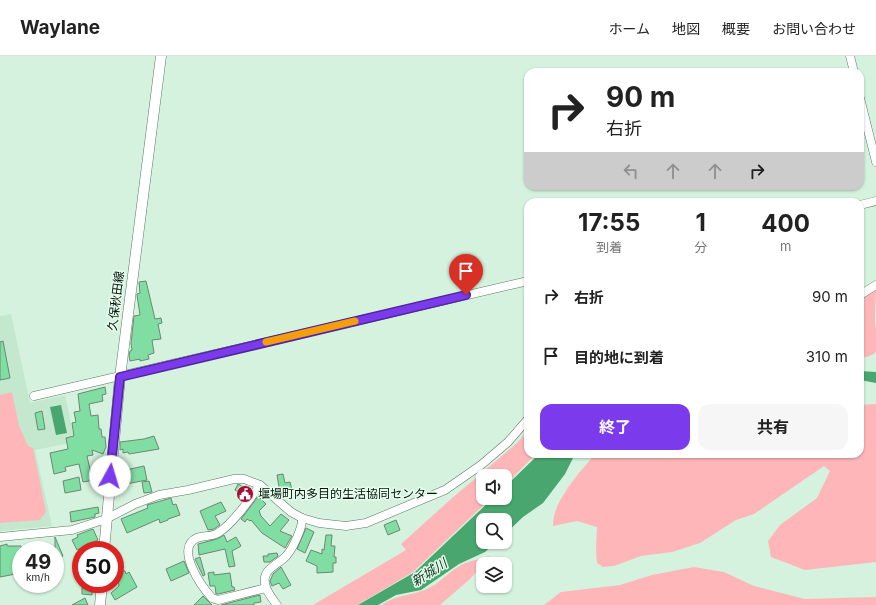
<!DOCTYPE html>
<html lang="ja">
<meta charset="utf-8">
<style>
body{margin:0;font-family:Inter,"Noto Sans JP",sans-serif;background:#f6f6f6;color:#222;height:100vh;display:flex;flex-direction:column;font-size:15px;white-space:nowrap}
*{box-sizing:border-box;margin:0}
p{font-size:13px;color:#767676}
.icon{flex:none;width:22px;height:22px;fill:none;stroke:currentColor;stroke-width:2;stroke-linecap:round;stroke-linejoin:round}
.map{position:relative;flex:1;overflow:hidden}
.panel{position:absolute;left:524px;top:142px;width:340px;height:260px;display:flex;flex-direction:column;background:#fff;border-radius:12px;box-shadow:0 1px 3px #0004}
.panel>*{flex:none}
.banner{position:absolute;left:524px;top:12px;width:340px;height:122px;border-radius:12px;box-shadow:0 1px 3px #0004;background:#fff;color:#222;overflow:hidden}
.buttons{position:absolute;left:476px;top:413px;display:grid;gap:8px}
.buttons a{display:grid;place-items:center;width:36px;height:36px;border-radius:8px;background:#fff;box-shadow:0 1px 3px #0004;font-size:20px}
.speed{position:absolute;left:12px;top:485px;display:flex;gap:8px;font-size:20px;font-weight:700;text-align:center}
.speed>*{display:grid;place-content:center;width:52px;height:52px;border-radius:50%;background:#fff;box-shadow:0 1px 3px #0004;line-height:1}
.speed small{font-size:10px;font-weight:400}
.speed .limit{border:6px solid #d22;background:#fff;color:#111}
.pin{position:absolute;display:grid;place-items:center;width:34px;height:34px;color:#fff;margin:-41px -17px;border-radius:50% 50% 50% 0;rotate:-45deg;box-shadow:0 0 4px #0007}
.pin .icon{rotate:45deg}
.me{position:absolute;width:44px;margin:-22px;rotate:6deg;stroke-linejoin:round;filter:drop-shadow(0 0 3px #0008)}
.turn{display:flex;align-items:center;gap:14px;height:84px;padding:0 16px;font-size:18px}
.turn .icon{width:52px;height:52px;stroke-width:2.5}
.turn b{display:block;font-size:28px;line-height:34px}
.lanes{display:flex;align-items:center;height:38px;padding:0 16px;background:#0003;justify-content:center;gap:20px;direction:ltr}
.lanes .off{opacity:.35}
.eta{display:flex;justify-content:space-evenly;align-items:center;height:68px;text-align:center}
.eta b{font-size:24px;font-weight:700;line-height:28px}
.action{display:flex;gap:8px;margin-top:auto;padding:8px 16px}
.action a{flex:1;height:46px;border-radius:12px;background:#7c3aed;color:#fff;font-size:16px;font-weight:700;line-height:46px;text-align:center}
.action a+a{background:#f6f6f6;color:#222}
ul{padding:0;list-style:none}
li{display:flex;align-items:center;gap:12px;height:60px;padding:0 16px}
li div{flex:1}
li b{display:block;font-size:15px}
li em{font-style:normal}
header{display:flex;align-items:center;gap:24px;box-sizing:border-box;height:56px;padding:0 20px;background:#fff;border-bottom:1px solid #e0e0e0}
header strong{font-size:19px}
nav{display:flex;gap:22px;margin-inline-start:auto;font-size:14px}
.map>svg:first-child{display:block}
.built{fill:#c3e8ce}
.green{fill:#ffb6b8}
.water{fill:#48a66e}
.building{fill:#81dea3;stroke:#6c8774}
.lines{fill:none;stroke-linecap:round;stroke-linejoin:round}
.minor-casing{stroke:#5d7765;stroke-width:9}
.major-casing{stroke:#5d7765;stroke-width:11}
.minor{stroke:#fff;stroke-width:8}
.major{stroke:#fff;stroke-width:10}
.route-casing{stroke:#51269a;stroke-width:10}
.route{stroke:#7c3aed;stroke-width:7}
.slow{stroke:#f59e0b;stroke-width:7}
.labels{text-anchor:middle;stroke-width:3;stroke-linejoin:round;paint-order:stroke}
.street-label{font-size:12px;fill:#08120b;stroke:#e6feec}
.poi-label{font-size:12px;fill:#08120b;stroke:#e6feec;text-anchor:start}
.water-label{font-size:13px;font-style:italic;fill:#0c341d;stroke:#e6feec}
</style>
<header>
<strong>Waylane</strong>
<nav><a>ホーム</a><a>地図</a><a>概要</a><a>お問い合わせ</a></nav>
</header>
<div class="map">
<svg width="876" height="549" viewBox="0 0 876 549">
<rect width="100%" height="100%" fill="#d4f2dd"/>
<polygon class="built" points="11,258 30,347 65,339 75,386 35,394 52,470 0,475 0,260"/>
<g class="green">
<path d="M876 232C876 240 874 267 876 272V296C871 300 867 302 860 301V242Z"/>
<polygon points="12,336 19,370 28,390 33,392 46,456 40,464 0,467 0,339"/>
<path d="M876 348V506L805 514 771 501 768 485 780 469 817 442 830 415 824 410 754 458 736 464 700 487 672 496 641 500 614 510 603 511 597 507 596 494 597 471 577 465 553 470C552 446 580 416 595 398H860V349Z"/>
<polygon points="528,374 528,398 536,398 505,429 505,420 483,420 483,442 491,442 413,516 381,535 357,549 313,549 406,494 401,488 451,443 517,387"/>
<path d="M490 500 470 523 440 549H382C396 538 415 540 431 531 442 525 451 514 463 508 472 504 482 503 490 500Z"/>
<polygon points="694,511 724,516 754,530 805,543 876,541 876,549 544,549 561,536 620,529 652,519"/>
</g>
<g class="water">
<polygon points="860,315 876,316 876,327 860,324"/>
<polygon points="61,349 67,377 56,379 50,351"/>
<polygon points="539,398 575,398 565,418 543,447 523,461 505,478 505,464 483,464 483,486 496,486 485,496 459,508 421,534 396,539 378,549 358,549 415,516 493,442 505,442 505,431"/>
</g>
<g class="building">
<polygon points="146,225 155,263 161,262 162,267 158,268 161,283 152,284 154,297 148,299 149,303 140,305 140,303 130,305 129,300 130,295 132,294 131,287 134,260 140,259 137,239 137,238 140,237 139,226"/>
<polygon points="3,285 10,322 0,324 0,286"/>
<polygon points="105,331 106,338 102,339 103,345 89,348 91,360 98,359 99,373 101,373 102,381 105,381 106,391 103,398 92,394 93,399 87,400 91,418 93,418 94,424 83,426 79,408 65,411 66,415 54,418 50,397 68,393 66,382 74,380 72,367 76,366 74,356 80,355 78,338"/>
<polygon points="42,355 45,373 38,374 35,357"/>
<polygon points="154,380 159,393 129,398 128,396 123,397 123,393 120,394 120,386 144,383"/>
<polygon points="144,410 147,424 126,428 125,424 121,425 118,413 125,411 126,414"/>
<polygon points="283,418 285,427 290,426 292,434 280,437 277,419"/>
<polygon points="79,421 81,434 65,437 63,425"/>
<polygon points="149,425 152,436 144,437 142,426"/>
<polygon points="238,428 244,431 245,429 251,432 245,440 235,434"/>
<polygon points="260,438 261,438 259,441 266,448 259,455 261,460 270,470 281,458 289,464 280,475 292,480 285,492 262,477 251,464 250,465 247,463 245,466 241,463"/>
<polygon points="171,442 173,449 176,448 180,459 168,463 168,464 160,467 159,463 127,477 121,463 148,452 147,449"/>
<polygon points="221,446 226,455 215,460 220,469 214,473 208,474 200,455"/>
<polygon points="98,451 99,457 95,458 95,461 71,466 70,456"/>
<polygon points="396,464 400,474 388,479 384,469"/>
<polygon points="306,472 314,476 305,497 297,493"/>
<polygon points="93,473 98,484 77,494 72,484 78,481 77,479"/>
<polygon points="224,479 227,486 236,481 241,490 232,495 235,510 229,511 225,493 199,499 198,488 217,483"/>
<polygon points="326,479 332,479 331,490 335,490 334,501 336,501 336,507 333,507 333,516 317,517 317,510 306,505 311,494 322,498 322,493 324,494"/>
<polygon points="55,481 63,500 55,503"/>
<polygon points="7,488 7,490 21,490 21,517 0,521 0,490"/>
<polygon points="277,497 278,500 270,506 264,506 263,500 268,500 268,498"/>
<polygon points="200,501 205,519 203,520 195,503"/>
<polygon points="184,505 189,517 171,525 166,513"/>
<polygon points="281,511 291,529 283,533 279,527 272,530 270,525 273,518"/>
<polygon points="119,515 125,515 126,518 129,516 137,531 115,544 111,537 119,530 117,519 119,518"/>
<polygon points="214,516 214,519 230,517 232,531 234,531 235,534 218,538 216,538 215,530 210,530 208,517"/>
<polygon points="82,528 92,528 92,539 82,538"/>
<polygon points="260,539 261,546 254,547 254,549 221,549"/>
<polygon points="203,540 212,549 194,549"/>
<polygon points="85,542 88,549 72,549"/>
</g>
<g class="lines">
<g class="minor-casing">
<g id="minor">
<polyline points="850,0 854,16"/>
<polyline points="860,42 876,106"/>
<polyline points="860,149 876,145"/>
<polyline points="860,239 876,229"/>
<polyline points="34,340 528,225"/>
<path d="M260 429C250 443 233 468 218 477 212 481 204 479 197 482 174 492 202 531 212 542L218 544 266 532"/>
<polyline points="0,481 72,474 106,463 135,448 159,439 188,434 234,423 244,423 260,429 291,456 302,462 319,467 346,470 366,467 445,434 481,409 508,386 528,363"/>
<path d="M277 549C271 541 263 531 265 521 267 511 281 507 287 499 293 492 303 471 302 462"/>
</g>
</g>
<g class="major-casing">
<g id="major">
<polyline points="104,494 120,321 161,0"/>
<polyline points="100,549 102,528"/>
</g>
</g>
<use href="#minor" class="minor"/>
<use href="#major" class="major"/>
</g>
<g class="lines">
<g class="route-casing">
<polyline id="route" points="110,420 120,321 466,239"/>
</g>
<use href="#route" class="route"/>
<polyline class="slow" points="266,286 355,265"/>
</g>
<defs>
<g id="civic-disc" transform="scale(0.9)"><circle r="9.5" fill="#a80f34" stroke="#e6feec"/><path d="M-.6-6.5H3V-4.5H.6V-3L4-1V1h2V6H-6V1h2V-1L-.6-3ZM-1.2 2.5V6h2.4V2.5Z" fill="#fff"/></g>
</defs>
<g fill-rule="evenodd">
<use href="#civic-disc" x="245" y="438"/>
</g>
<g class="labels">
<g class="street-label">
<text transform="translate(116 245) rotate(-83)" y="4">久保秋田線</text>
</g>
<g class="poi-label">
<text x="258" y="442">堰場町内多目的生活協同センター</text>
</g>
<g class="water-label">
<text transform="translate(429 516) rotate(-33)" y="5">新城川</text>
</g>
</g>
</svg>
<div class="buttons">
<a><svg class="icon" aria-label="sound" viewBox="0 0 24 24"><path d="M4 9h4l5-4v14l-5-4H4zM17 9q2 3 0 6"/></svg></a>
<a><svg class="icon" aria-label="search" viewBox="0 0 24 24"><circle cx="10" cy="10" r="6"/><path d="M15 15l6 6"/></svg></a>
<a><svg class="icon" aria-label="layers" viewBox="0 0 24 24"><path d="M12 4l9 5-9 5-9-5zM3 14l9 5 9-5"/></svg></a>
</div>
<div class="speed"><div>49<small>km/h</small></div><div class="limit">50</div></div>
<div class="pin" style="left:466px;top:239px;background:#d93025"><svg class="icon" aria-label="arrive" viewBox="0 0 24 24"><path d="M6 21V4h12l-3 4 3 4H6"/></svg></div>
<svg class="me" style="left:110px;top:420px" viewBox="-20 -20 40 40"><circle r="19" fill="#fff"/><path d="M0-13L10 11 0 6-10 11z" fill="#7c3aed"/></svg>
<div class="banner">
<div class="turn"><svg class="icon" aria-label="right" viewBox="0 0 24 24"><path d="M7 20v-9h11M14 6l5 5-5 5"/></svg><div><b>90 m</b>右折</div></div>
<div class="lanes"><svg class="icon off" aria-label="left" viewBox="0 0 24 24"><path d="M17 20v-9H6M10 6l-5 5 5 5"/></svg><svg class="icon off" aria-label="ahead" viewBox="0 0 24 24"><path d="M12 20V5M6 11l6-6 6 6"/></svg><svg class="icon off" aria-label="ahead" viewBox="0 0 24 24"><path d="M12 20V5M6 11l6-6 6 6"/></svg><svg class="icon" aria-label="right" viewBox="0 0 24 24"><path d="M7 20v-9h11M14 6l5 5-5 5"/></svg></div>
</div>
<section class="panel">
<div class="eta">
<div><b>17:55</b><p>到着</p></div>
<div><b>1</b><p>分</p></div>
<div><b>400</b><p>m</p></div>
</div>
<ul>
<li><svg class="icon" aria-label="right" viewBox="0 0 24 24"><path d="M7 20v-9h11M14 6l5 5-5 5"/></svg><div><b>右折</b></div><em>90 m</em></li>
<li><svg class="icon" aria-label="arrive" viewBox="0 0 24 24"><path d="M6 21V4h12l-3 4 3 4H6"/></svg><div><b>目的地に到着</b></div><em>310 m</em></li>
</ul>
<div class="action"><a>終了</a><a>共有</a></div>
</section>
</div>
